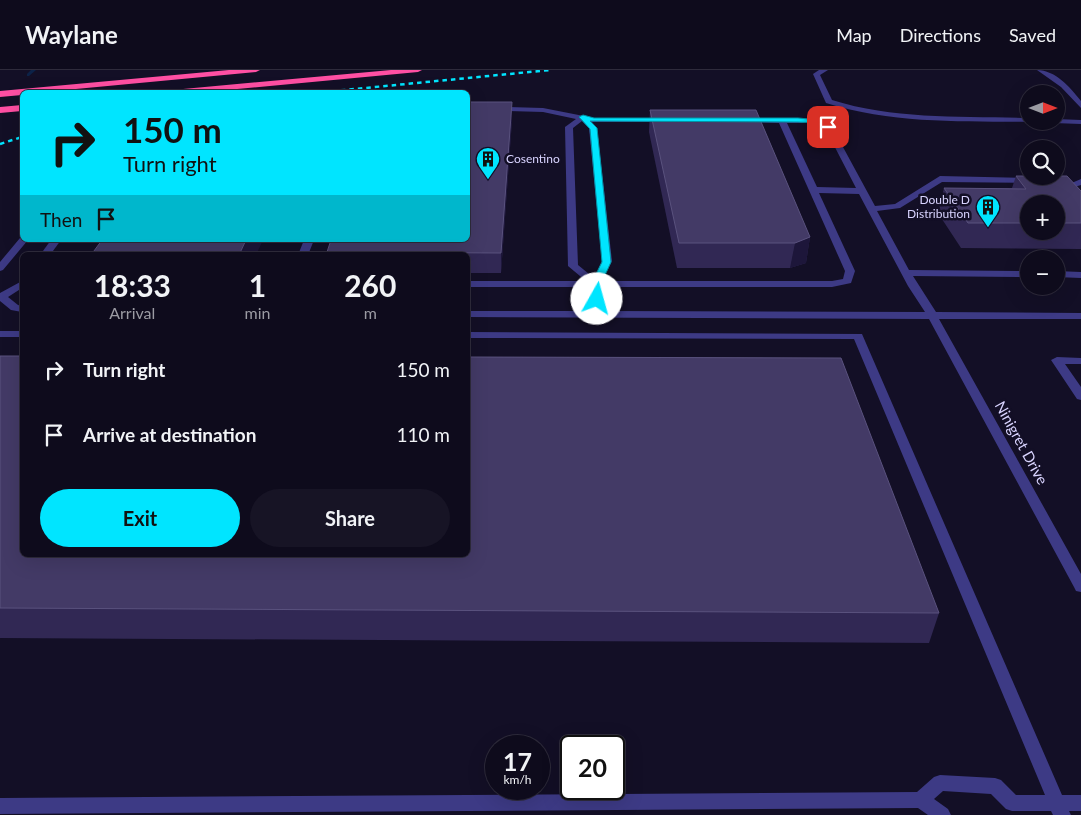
<!DOCTYPE html>
<meta charset="utf-8">
<style>
body{margin:0;font-family:Lato,sans-serif;background:#171425;color:#f1f3f6;height:100vh;display:flex;flex-direction:column;font-size:19px;white-space:nowrap}
*{box-sizing:border-box;margin:0}
p{font-size:16px;color:#9b9ba3}
.icon{flex:none;width:28px;height:28px;fill:none;stroke:currentColor;stroke-width:2;stroke-linecap:round;stroke-linejoin:round}
.map{position:relative;flex:1;overflow:hidden}
.sheet{position:absolute;left:20px;top:182px;width:450px;height:305px;display:flex;flex-direction:column;background:#0e0b1c;border-radius:8px;box-shadow:0 5px 20px #0002,0 0 0 1px #2e2b3b}
.sheet>*{flex:none}
.top-card{position:absolute;left:20px;top:20px;width:450px;height:152px;border-radius:8px;box-shadow:0 5px 20px #0002,0 0 0 1px #2e2b3b;background:#00e5ff;color:#111;overflow:hidden}
.needle{width:32px;rotate:90deg}
.tools{position:absolute;left:1020px;top:15px;display:grid;gap:10px}
.tools a{display:grid;place-items:center;width:45px;height:45px;border-radius:50%;background:#0e0b1c;box-shadow:0 5px 20px #0002,0 0 0 1px #2e2b3b;font-size:25px}
.speed{position:absolute;left:485px;top:665px;display:flex;gap:10px;font-size:25px;font-weight:700;text-align:center}
.speed>*{display:grid;place-content:center;width:65px;height:65px;border-radius:50%;background:#0e0b1c;box-shadow:0 5px 20px #0002,0 0 0 1px #2e2b3b;line-height:1}
.speed small{font-size:12px;font-weight:400}
.speed .limit{border:2px solid #111;border-radius:8px;background:#fff;color:#111}
.pin{position:absolute;display:grid;place-items:center;width:42px;height:42px;color:#fff;margin:-21px;border-radius:10px;box-shadow:0 2px 8px #0006}
.me{position:absolute;width:55px;margin:-28px;rotate:7deg;stroke-linejoin:round;filter:drop-shadow(0 0 4px #0008)}
.turn{display:flex;align-items:center;gap:18px;height:105px;padding:0 20px;font-size:22px}
.turn .icon{width:65px;height:65px;stroke-width:2.5}
.turn b{display:block;font-size:35px;line-height:42px}
.then{display:flex;align-items:center;height:48px;padding:0 20px;background:#0003;gap:10px;font-size:19px}
.eta{display:flex;justify-content:space-evenly;align-items:center;height:85px;text-align:center}
.eta b{font-size:30px;font-weight:700;line-height:35px}
.action{display:flex;gap:10px;margin-top:auto;padding:10px 20px}
.action a{flex:1;height:58px;border-radius:30px;background:#00e5ff;color:#111;font-size:20px;font-weight:700;line-height:58px;text-align:center}
.action a+a{background:#171425;color:#f1f3f6}
ul{padding:0;list-style:none}
li{display:flex;align-items:center;gap:15px;height:65px;padding:0 20px}
li div{flex:1}
li b{display:block;font-size:19px}
li em{font-style:normal}
header{display:flex;align-items:center;gap:30px;box-sizing:border-box;height:70px;padding:0 25px;background:#0e0b1c;border-bottom:1px solid #2e2b3b}
header strong{font-size:24px}
nav{display:flex;gap:28px;margin-inline-start:auto;font-size:18px}
.map>svg:first-child{display:block}
.lines{fill:none;stroke-linecap:round;stroke-linejoin:round}
.stream{fill:#0c2248;fill-rule:evenodd}
.minor{fill:#3d3a85;fill-rule:evenodd}
.highway{fill:#ff4fa3;fill-rule:evenodd}
.rail{stroke:#00e5ff;stroke-width:2.5;stroke-dasharray:4.5 4;stroke-linecap:butt}
.wall{fill:#312854;fill-rule:evenodd}
.shaded-wall{fill:#1d163a}
.building{fill:#433a66;stroke:#5a527e}
.route{fill:#00e5ff;stroke:#0095a6}
.labels{text-anchor:middle;stroke-width:5;stroke-linejoin:round;paint-order:stroke}
.far-poi-label{font-size:12px;fill:#d9d4ff;stroke:#130f26;text-anchor:start}
.street-label{font-size:15px;fill:#d9d4ff;stroke:#130f26}
</style>
<header>
<strong>Waylane</strong>
<nav><a>Map</a><a>Directions</a><a>Saved</a></nav>
</header>
<div class="map">
<svg width="1081" height="745" viewBox="0 0 1081 745">
<rect width="100%" height="100%" fill="#130f26"/>
<g class="lines">
<polygon class="stream" points="31,0 36,0 29,6 27,6 27,4"/>
<g class="minor">
<path d="M819 0H828L820 5 832 30C896 50 962 46 1029 48V51H1032L1029 52C960 51 893 54 826 33L813 4Z"/>
<path d="M1037 0C1055 0 1070 17 1081 31V38L1061 17Z"/>
<path d="M468 36 543 38 594 48H670V52H592L597 58 612 191 602 211H832L843 209 845 201 779 53 741 52V48H744L818 49 831 55 875 136 895 134 940 106 1034 108 1035 110 1031 113 942 112 900 138 877 141 909 200 1029 201V207L913 206 936 242 1081 243V249H939L1081 504V522L1076 521 1074 517 929 249 468 247V241H593L591 217H468V211H586L568 196 565 57 576 49 543 42 468 40ZM582 51 589 58 602 191 594 208 578 195 573 58ZM787 53H816L825 58 856 118 817 117ZM819 123 859 124 908 216 925 242 604 241 601 217H832L851 213 855 201Z"/>
<polygon points="1056,49 1081,50 1081,54 1053,53 1049,51 1056,51"/>
<polygon points="1081,109 1081,115 1071,118 1067,115"/>
<polygon points="22,167 22,170 28,170 3,200 0,201 0,192 20,168"/>
<polygon points="51,170 61,170 50,185 40,185"/>
<polygon points="304,170 314,170 308,185 298,185"/>
<polygon points="1056,201 1081,202 1081,208 1056,207"/>
<polygon points="22,211 22,218 8,227 18,235 22,236 22,242 11,240 0,231 0,223"/>
<rect x="0" y="261" width="22" height="6"/>
<polygon points="468,262 862,264 1062,725 1081,725 1081,741 1069,741 1071,745 1053,745 1051,741 1012,741 1006,739 991,724 943,721 934,729 948,739 951,745 928,745 918,738 0,744 0,728 917,722 934,707 940,705 995,708 1001,710 1016,725 1045,725 854,269 468,268"/>
<polygon points="1057,287 1081,288 1081,294 1065,294 1081,317 1081,330 1077,329 1051,290"/>
</g>
<g class="highway">
<polygon points="229,0 260,0 256,2 44,22 22,22 22,25 0,27 0,21"/>
<polygon points="391,0 422,0 418,2 205,22 179,22 183,19"/>
<polygon points="22,35 22,41 0,43 0,37"/>
</g>
<g class="rail">
<polyline points="324,22 550,0"/>
<polyline points="0,74 22,67"/>
</g>
</g>
<g class="wall">
<polygon points="650,40 810,167 806,193 790,198 677,198 649,62"/>
<polygon points="512,50 501,203 468,203 468,185 327,185 327,182"/>
<path d="M1016 106 1081 121V179L961 178 938 143 944 118H1012ZM1029 134H1056V161H1029Z"/>
<polygon points="0,286 939,543 929,573 0,568"/>
</g>
<g class="shaded-wall">
<polygon points="512,32 512,50 501,203 501,183"/>
<polygon points="810,167 806,193 790,198 795,173"/>
<polygon points="246,170 263,170 256,185 239,185"/>
</g>
<g class="building">
<polygon points="468,32 512,32 501,183 327,182 331,170 468,170"/>
<polygon points="650,40 756,40 810,167 795,173 679,173"/>
<polygon points="1016,106 1067,106 1081,121 1081,153 1056,153 1056,134 1029,134 1029,153 968,153 944,118 1026,119"/>
<polygon points="102,170 246,170 239,185 91,185"/>
<polygon points="0,286 22,286 22,485 468,485 468,287 841,288 939,543 0,538"/>
</g>
<polygon class="route" points="583,45 594,48 798,48 821,50 832,57 828,59 817,53 798,52 590,51 597,58 611,192 601,214 602,229 597,232 593,229 591,214 602,192 590,59 579,47"/>
<defs>
<g id="building-pin" transform="scale(1.25)"><path d="M0 17L-7.5 6A9.5 9.5 0 1 1 7.5 6Z" fill="#00e5ff" stroke="#130f26"/><path d="M-4-6H4V6H1V3H-1V6H-4ZM-2.5-4.3h1.7v1.8h-1.7ZM.8-4.3h1.7v1.8H.8ZM-2.5-1h1.7V.8h-1.7ZM.8-1h1.7V.8H.8Z" fill="#111"/></g>
</defs>
<g fill-rule="evenodd">
<use href="#building-pin" x="488" y="89"/>
<use href="#building-pin" x="988" y="137"/>
</g>
<g class="labels">
<g class="far-poi-label">
<text x="506" y="93">Cosentino</text>
<text x="970" y="134" text-anchor="end">Double D<tspan x="970" dy="14">Distribution</tspan></text>
</g>
<g class="street-label">
<text transform="translate(1021 373) rotate(61)" y="5">Ninigret Drive</text>
</g>
</g>
</svg>
<div class="tools">
<a><svg class="needle" viewBox="-14 -14 28 28"><path d="M0-13l5 13h-10z" fill="#e53935"/><path d="M0 13l5-13h-10z" fill="#9b9ba3"/></svg></a>
<a><svg class="icon" aria-label="search" viewBox="0 0 24 24"><circle cx="10" cy="10" r="6"/><path d="M15 15l6 6"/></svg></a>
<a>+</a>
<a>−</a>
</div>
<div class="speed"><div>17<small>km/h</small></div><div class="limit">20</div></div>
<div class="pin" style="left:828px;top:57px;background:#d93025"><svg class="icon" aria-label="arrive" viewBox="0 0 24 24"><path d="M6 21V4h12l-3 4 3 4H6"/></svg></div>
<svg class="me" style="left:597px;top:229px" viewBox="-20 -20 40 40"><circle r="19" fill="#fff"/><path d="M0-13L10 11 0 6-10 11z" fill="#00e5ff"/></svg>
<div class="top-card">
<div class="turn"><svg class="icon" aria-label="right" viewBox="0 0 24 24"><path d="M7 20v-9h11M14 6l5 5-5 5"/></svg><div><b>150 m</b>Turn right</div></div>
<div class="then">Then<svg class="icon" aria-label="arrive" viewBox="0 0 24 24"><path d="M6 21V4h12l-3 4 3 4H6"/></svg></div>
</div>
<section class="sheet">
<div class="eta">
<div><b>18:33</b><p>Arrival</p></div>
<div><b>1</b><p>min</p></div>
<div><b>260</b><p>m</p></div>
</div>
<ul>
<li><svg class="icon" aria-label="right" viewBox="0 0 24 24"><path d="M7 20v-9h11M14 6l5 5-5 5"/></svg><div><b>Turn right</b></div><em>150 m</em></li>
<li><svg class="icon" aria-label="arrive" viewBox="0 0 24 24"><path d="M6 21V4h12l-3 4 3 4H6"/></svg><div><b>Arrive at destination</b></div><em>110 m</em></li>
</ul>
<div class="action"><a>Exit</a><a>Share</a></div>
</section>
</div>
